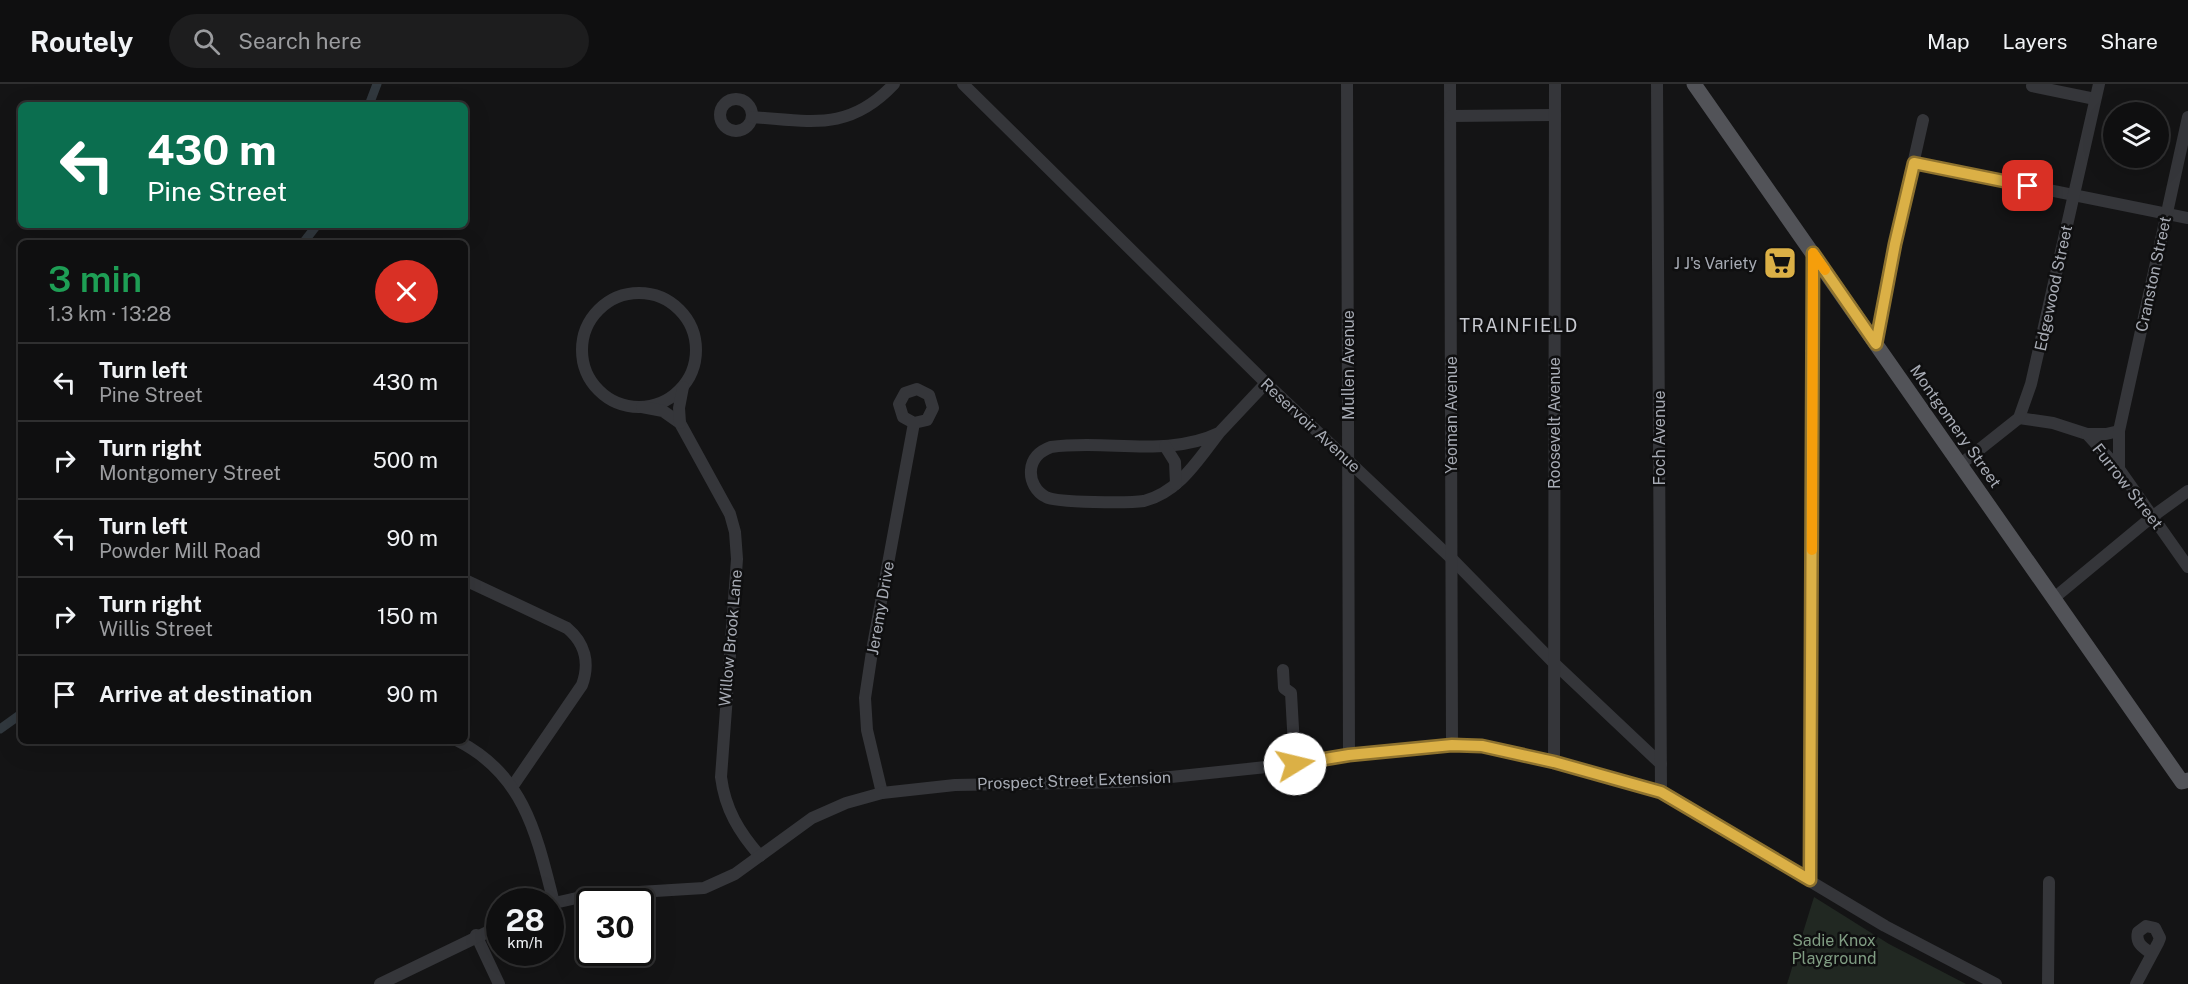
<!DOCTYPE html>
<meta charset="utf-8">
<style>
body{margin:0;font-family:"Public Sans",sans-serif;background:#1d1d1e;color:#f1f3f6;height:100vh;display:flex;flex-direction:column;font-size:22px;white-space:nowrap}
*{box-sizing:border-box;margin:0}
p{font-size:20px;color:#9b9c9f}
.icon{flex:none;width:33px;height:33px;fill:none;stroke:currentColor;stroke-width:2;stroke-linecap:round;stroke-linejoin:round}
.map{position:relative;flex:1;overflow:hidden}
.side{position:absolute;left:18px;top:156px;width:450px;height:504px;display:flex;flex-direction:column;background:#0f0f10;border-radius:9px;box-shadow:0 6px 24px #0002,0 0 0 2px #2f2f30}
.side>*{flex:none}
.guide{position:absolute;left:18px;top:18px;width:450px;height:126px;border-radius:9px;box-shadow:0 6px 24px #0002,0 0 0 2px #2f2f30;background:#0b6e4f;color:#fff;overflow:hidden}
.buttons{position:absolute;left:2103px;top:18px;display:grid;gap:12px}
.buttons a{display:grid;place-items:center;width:66px;height:66px;border-radius:50%;background:#0f0f10;box-shadow:0 6px 24px #0002,0 0 0 2px #2f2f30;font-size:30px}
.speed{position:absolute;left:486px;top:804px;display:flex;gap:12px;font-size:30px;font-weight:700;text-align:center}
.speed>*{display:grid;place-content:center;width:78px;height:78px;border-radius:50%;background:#0f0f10;box-shadow:0 6px 24px #0002,0 0 0 2px #2f2f30;line-height:1}
.speed small{font-size:15px;font-weight:400}
.speed .limit{border:3px solid #111;border-radius:9px;background:#fff;color:#111}
.pin{position:absolute;display:grid;place-items:center;width:51px;height:51px;color:#fff;margin:-26px;border-radius:12px;box-shadow:0 3px 9px #0006}
.me{position:absolute;width:66px;margin:-33px;rotate:81deg;stroke-linejoin:round;filter:drop-shadow(0 0 4px #0008)}
.turn{display:flex;align-items:center;gap:21px;height:126px;padding:0 30px;font-size:27px}
.turn .icon{width:78px;height:78px;stroke-width:2.5}
.turn b{display:block;font-size:42px;line-height:51px}
.round{display:grid;place-items:center;flex:none;width:63px;height:63px;border-radius:32px;background:#1d1d1e}
.head{display:flex;align-items:center;justify-content:space-between;height:102px;padding:0 30px}
h1{font-size:36px;font-weight:600;line-height:45px;color:#1e9e55}
ul{padding:0;list-style:none}
li{display:flex;align-items:center;gap:18px;height:78px;padding:0 30px;border-top:2px solid #2f2f30}
li div{flex:1}
li b{display:block;font-size:22px}
li em{font-style:normal}
header{display:flex;align-items:center;gap:36px;box-sizing:border-box;height:84px;padding:0 30px;background:#0f0f10;border-bottom:2px solid #2f2f30}
header strong{font-size:28px}
nav{display:flex;gap:33px;margin-inline-start:auto;font-size:21px}
.search{width:420px;height:54px;background:#1d1d1e;display:flex;align-items:center;gap:15px;box-sizing:border-box;padding:0 21px;border-radius:33px;color:#9b9c9f;font-size:22px}
.map>svg:first-child{display:block}
.green{fill:#212822}
.lines{fill:none;stroke-linecap:round;stroke-linejoin:round}
.canal{stroke:#31383e;stroke-width:9}
.minor{stroke:#35363a;stroke-width:12}
.major{stroke:#525358;stroke-width:15}
.route-casing{stroke:#8e722e;stroke-width:15}
.route{stroke:#dbb046;stroke-width:10}
.slow{stroke:#f59e0b;stroke-width:10}
.labels{text-anchor:middle;stroke-width:5;stroke-linejoin:round;paint-order:stroke}
.poi-label{font-size:16px;fill:#a7abb4;stroke:#0f0f10;text-anchor:end}
.street-label{font-size:16px;fill:#a7abb4;stroke:#0f0f10}
.park-label{font-size:16px;fill:#809d83;stroke:#0f0f10}
.neighbourhood-label{font-size:18px;letter-spacing:1.5px;fill:#c8cad1;stroke:#0f0f10}
</style>
<header>
<strong>Routely</strong>
<div class="search"><svg class="icon" aria-label="search" viewBox="0 0 24 24"><circle cx="10" cy="10" r="6"/><path d="M15 15l6 6"/></svg>Search here</div>
<nav><a>Map</a><a>Layers</a><a>Share</a></nav>
</header>
<div class="map">
<svg width="2188" height="900" viewBox="0 0 2188 900">
<rect width="100%" height="100%" fill="#141415"/>
<polygon class="green" points="1814,813 1889,860 1966,900 1787,900"/>
<g class="lines">
<g class="canal">
<polyline points="369,21 377,0"/>
<polyline points="303,159 317,141"/>
<polyline points="0,645 21,630"/>
</g>
<g class="minor">
<polyline points="963,0 1266,299 1452,475 1554,579 1661,680"/>
<polyline points="1347,0 1349,671"/>
<polyline points="1450,0 1452,661"/>
<polyline points="1657,0 1661,708"/>
<polyline points="2032,2 2095,15"/>
<circle cx="736" cy="31" r="16"/>
<polyline points="1451,32 1555,31"/>
<path d="M752 33C811 37 849 48 894 0"/>
<polyline points="1914,79 2188,134"/>
<circle cx="639" cy="266" r="57"/>
<polyline points="1876,259 1895,160 1923,36"/>
<path d="M642 323 663 327 680 339 730 430 735 448 737 475 721 693C725 725 739 748 760 772"/>
<polyline points="2019,334 2053,339 2087,350 2119,385 2188,483"/>
<polyline points="680,339 679,324 683,303"/>
<path d="M1219 349C1198 376 1179 408 1144 417 1130 419 1057 419 1046 413 1036 408 1030 397 1031 386 1032 374 1040 367 1051 363 1106 355 1167 374 1219 349L1266 299"/>
<polyline points="2087,350 2106,350 2119,347"/>
<polyline points="1165,362 1175,378 1176,400"/>
<polyline points="1961,380 2019,334 2031,300 2099,0"/>
<polyline points="2119,385 2119,347 2188,33"/>
<path d="M465 496 567 544C585 559 590 579 582 601L512 703"/>
<polyline points="2054,514 2153,432 2188,407"/>
<polyline points="1283,586 1284,604 1291,609 1295,680"/>
<path d="M458 657C525 691 537 752 554 819"/>
<polyline points="1554,679 1555,0"/>
<polyline points="882,709 867,646 865,614 873,561 914,339 903,333 899,320 905,309 917,305 929,311 933,324 927,336 914,339"/>
<polyline points="1810,796 1813,169"/>
<polyline points="550,820 590,811 704,804 735,790 812,734 846,719 882,709 955,701 1123,698 1295,680 1349,671 1452,661 1482,662 1554,679 1661,708 1885,842 1996,900"/>
<polyline points="476,851 499,900"/>
<polyline points="380,900 500,842"/>
<polyline points="2048,900 2049,798"/>
<path d="M2136 900 2158 859 2160 854 2155 844 2146 842 2138 848C2135 860 2144 864 2152 870"/>
</g>
<polyline class="major" points="1694,0 2182,698 2188,696"/>
</g>
<g class="lines">
<g class="route-casing">
<polyline id="route" points="1295,680 1349,671 1452,661 1482,662 1554,678 1661,708 1810,796 1813,169 1876,260 1895,160 1914,79 2028,102"/>
</g>
<use href="#route" class="route"/>
<polyline class="slow" points="1812,466 1813,169 1825,186"/>
</g>
<defs>
<g id="supermarket-square" transform="scale(1.725)"><rect x="-9" y="-9" width="18" height="18" rx="4" fill="#dbb046" stroke="#0f0f10"/><path d="M-6-5.5h2.5l.6 2H6L4.5 2H-2.5L-4.4-4H-6ZM-1.5 3.2a1.3 1.3 0 1 0 .1 0ZM3 3.2a1.3 1.3 0 1 0 .1 0Z" fill="#111"/></g>
</defs>
<g fill-rule="evenodd">
<use href="#supermarket-square" x="1780" y="179"/>
</g>
<g class="labels">
<g class="poi-label">
<text x="1757" y="185">J J's Variety</text>
</g>
<g class="street-label">
<text transform="translate(2153 190) rotate(-78)" y="6">Cranston Street</text>
<text transform="translate(2053 204) rotate(-78)" y="6">Edgewood Street</text>
<text transform="translate(1348 281) rotate(-90)" y="6">Mullen Avenue</text>
<text transform="translate(1451 331) rotate(-90)" y="6">Yeoman Avenue</text>
<text transform="translate(1554 339) rotate(-90)" y="6">Roosevelt Avenue</text>
<text transform="translate(1311 341) rotate(43)" y="6">Reservoir Avenue</text>
<text transform="translate(1956 342) rotate(55)" y="6">Montgomery Street</text>
<text transform="translate(1659 354) rotate(-90)" y="6">Foch Avenue</text>
<text transform="translate(2128 402) rotate(52)" y="6">Furrow Street</text>
<text transform="translate(880 524) rotate(-80)" y="6">Jeremy Drive</text>
<text transform="translate(730 554) rotate(-85)" y="6">Willow Brook Lane</text>
<text transform="translate(1074 696) rotate(-2)" y="6">Prospect Street Extension</text>
</g>
<g class="park-label">
<text x="1834" y="862">Sadie Knox<tspan x="1834" dy="18">Playground</tspan></text>
</g>
<g class="neighbourhood-label">
<text x="1519" y="248">TRAINFIELD</text>
</g>
</g>
</svg>
<div class="buttons">
<a><svg class="icon" aria-label="layers" viewBox="0 0 24 24"><path d="M12 4l9 5-9 5-9-5zM3 14l9 5 9-5"/></svg></a>
</div>
<div class="speed"><div>28<small>km/h</small></div><div class="limit">30</div></div>
<div class="pin" style="left:2028px;top:102px;background:#d93025"><svg class="icon" aria-label="arrive" viewBox="0 0 24 24"><path d="M6 21V4h12l-3 4 3 4H6"/></svg></div>
<svg class="me" style="left:1295px;top:680px" viewBox="-20 -20 40 40"><circle r="19" fill="#fff"/><path d="M0-13L10 11 0 6-10 11z" fill="#dbb046"/></svg>
<div class="guide">
<div class="turn"><svg class="icon" aria-label="left" viewBox="0 0 24 24"><path d="M17 20v-9H6M10 6l-5 5 5 5"/></svg><div><b>430 m</b>Pine Street</div></div>
</div>
<section class="side">
<div class="head"><div><h1>3 min</h1><p>1.3 km · 13:28</p></div><a class="round" style="background:#d93025;color:#fff"><svg class="icon" aria-label="close" viewBox="0 0 24 24"><path d="M6 6l12 12M18 6L6 18"/></svg></a></div>
<ul>
<li><svg class="icon" aria-label="left" viewBox="0 0 24 24"><path d="M17 20v-9H6M10 6l-5 5 5 5"/></svg><div><b>Turn left</b><p>Pine Street</p></div><em>430 m</em></li>
<li><svg class="icon" aria-label="right" viewBox="0 0 24 24"><path d="M7 20v-9h11M14 6l5 5-5 5"/></svg><div><b>Turn right</b><p>Montgomery Street</p></div><em>500 m</em></li>
<li><svg class="icon" aria-label="left" viewBox="0 0 24 24"><path d="M17 20v-9H6M10 6l-5 5 5 5"/></svg><div><b>Turn left</b><p>Powder Mill Road</p></div><em>90 m</em></li>
<li><svg class="icon" aria-label="right" viewBox="0 0 24 24"><path d="M7 20v-9h11M14 6l5 5-5 5"/></svg><div><b>Turn right</b><p>Willis Street</p></div><em>150 m</em></li>
<li><svg class="icon" aria-label="arrive" viewBox="0 0 24 24"><path d="M6 21V4h12l-3 4 3 4H6"/></svg><div><b>Arrive at destination</b></div><em>90 m</em></li>
</ul>
</section>
</div>
